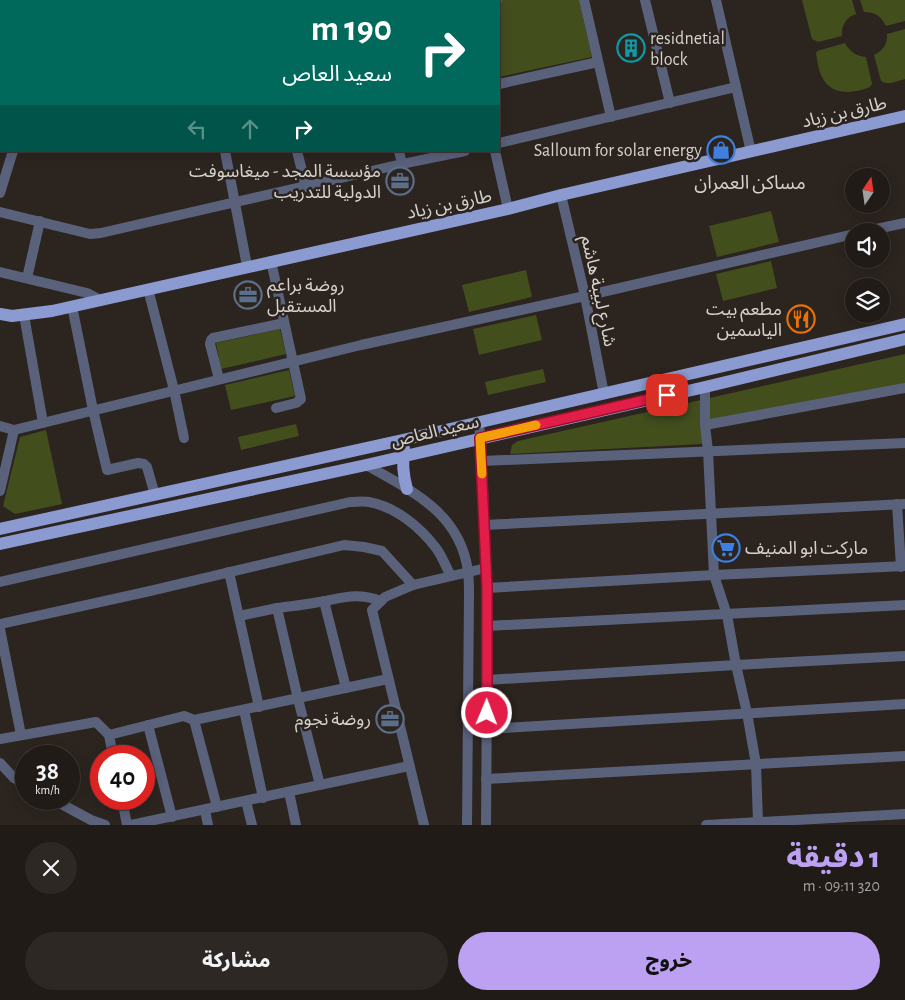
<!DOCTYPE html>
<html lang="ar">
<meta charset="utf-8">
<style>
body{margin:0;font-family:"Alegreya Sans","Noto Sans Arabic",sans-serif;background:#2d2824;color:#f1f3f6;direction:rtl;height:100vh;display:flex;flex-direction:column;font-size:19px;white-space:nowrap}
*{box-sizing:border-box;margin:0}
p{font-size:16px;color:#a2a1a1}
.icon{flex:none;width:28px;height:28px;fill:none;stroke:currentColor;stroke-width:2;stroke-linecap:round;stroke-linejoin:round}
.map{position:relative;height:825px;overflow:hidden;direction:ltr}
.panel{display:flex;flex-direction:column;background:#211b17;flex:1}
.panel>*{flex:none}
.hud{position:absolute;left:0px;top:0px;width:500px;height:152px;box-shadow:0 2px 12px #0003,0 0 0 1px #3e3936;direction:rtl;background:#00695c;color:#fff;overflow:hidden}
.needle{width:32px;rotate:13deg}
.tools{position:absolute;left:845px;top:168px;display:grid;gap:10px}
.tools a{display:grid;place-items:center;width:45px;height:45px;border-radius:50%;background:#211b17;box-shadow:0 2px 12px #0003,0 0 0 1px #3e3936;font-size:25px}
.speed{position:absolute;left:15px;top:745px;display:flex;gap:10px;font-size:25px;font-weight:700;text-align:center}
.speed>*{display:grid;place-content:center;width:65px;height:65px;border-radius:50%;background:#211b17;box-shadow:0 2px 12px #0003,0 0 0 1px #3e3936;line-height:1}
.speed small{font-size:12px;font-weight:400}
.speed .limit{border:8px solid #d22;background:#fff;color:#111}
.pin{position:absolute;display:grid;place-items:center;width:42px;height:42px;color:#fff;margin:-21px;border-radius:10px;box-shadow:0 2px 8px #0006}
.me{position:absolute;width:55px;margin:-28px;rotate:1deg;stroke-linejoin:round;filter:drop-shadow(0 0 4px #0008)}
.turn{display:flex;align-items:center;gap:18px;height:105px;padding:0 25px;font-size:22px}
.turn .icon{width:65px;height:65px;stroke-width:2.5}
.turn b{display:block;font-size:35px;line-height:42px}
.lanes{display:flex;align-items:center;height:48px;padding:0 25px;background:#0003;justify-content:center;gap:25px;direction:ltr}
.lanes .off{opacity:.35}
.round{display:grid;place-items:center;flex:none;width:52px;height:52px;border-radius:26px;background:#2d2824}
.summary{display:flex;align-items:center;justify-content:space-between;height:85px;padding:0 25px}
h1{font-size:30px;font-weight:800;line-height:38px;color:#bca0f2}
.cta{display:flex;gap:10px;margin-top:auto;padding:10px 25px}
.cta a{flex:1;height:58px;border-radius:30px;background:#bca0f2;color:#111;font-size:20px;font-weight:800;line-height:58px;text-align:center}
.cta a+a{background:#2d2824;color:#f1f3f6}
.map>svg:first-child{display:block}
.green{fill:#434e1d}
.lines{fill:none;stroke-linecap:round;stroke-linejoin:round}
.minor{stroke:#59617b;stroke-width:10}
.major{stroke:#8b9bd1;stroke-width:12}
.route-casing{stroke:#92132f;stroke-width:12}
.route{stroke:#e11d48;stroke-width:9}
.slow{stroke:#f59e0b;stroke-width:9}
.labels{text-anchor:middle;stroke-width:5;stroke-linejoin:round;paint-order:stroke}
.poi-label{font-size:18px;fill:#d6d1cd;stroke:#2c241f;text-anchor:end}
.street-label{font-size:18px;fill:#d6d1cd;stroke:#2c241f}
.neighbourhood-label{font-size:19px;fill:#d6d1cd;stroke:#2c241f}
</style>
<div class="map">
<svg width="905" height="825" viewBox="0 0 905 825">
<rect width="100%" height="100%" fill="#2c241f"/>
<g class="green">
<polygon points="497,0 579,0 592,57 499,77 499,1"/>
<path d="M802 0H852L856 14C846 17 841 26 842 36L818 42 812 39Z"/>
<path d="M860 0H905V21L886 26C881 16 875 12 864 12Z"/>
<path d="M905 29V79C897 81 888 86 881 81L874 55C883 51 888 43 887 34Z"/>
<path d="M845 43C850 52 856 56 866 57L872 84 870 87C854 94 831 96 822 77 818 70 818 62 816 54L817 51Z"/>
<polygon points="771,211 779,242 717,257 709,226"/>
<polygon points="771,261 777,288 723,301 716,274"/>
<polygon points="526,270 532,297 469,312 462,285"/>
<polygon points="536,315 542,340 479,355 473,329"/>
<polygon points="280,329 286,354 221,369 216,343"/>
<polygon points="905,354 905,384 701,424 703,444 510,454 512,445 518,441"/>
<polygon points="543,369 546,382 488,395 485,382"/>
<polygon points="289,370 295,396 231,410 225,385"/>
<polygon points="296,424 299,436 241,450 238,437"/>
<polygon points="46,430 62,504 15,514 3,506 20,437"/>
</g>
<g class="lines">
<g class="minor">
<polyline points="134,0 139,1"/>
<polyline points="312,0 316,1"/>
<polyline points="584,0 611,117"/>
<polyline points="645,0 670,103"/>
<polyline points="716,0 751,152"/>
<polyline points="113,1 114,0"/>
<polyline points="262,1 262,0"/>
<polyline points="414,1 415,0"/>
<polyline points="496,1 497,0"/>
<polyline points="0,14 1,14"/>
<polyline points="0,83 1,84"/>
<polyline points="499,84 598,62"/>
<polyline points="499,143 736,87"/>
<polyline points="225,151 247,266"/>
<polyline points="297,151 306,187"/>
<polyline points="399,151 402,164"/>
<polyline points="495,151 508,209"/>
<polyline points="0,193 13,151"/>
<polyline points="561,195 585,296 604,394"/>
<polyline points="0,212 90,234 101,233 402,164 465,151"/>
<polyline points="867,231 905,223"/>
<polyline points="271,261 301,399 296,403 276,408"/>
<polyline points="0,272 87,293 100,300"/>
<polyline points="27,278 40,221"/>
<polyline points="148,289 174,390 184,438"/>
<polyline points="72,306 93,410 107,470 138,463 144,464 147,467 155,495"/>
<polyline points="24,315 43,423"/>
<polyline points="219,379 210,344 211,340 213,338 284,323"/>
<polyline points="705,387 705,425 708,451 714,575 727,615 736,665 747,713 756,764 758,822"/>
<path d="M479 422C489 556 487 691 486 825"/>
<polyline points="705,425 905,388"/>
<polyline points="0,426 14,430 361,345 585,296 854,234"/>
<polyline points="482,461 905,443"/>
<path d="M366 465C412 491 460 513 468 571 469 579 469 587 469 594L467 825"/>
<polyline points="0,491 14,430"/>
<polyline points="897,504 901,567"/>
<polyline points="484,525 905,504"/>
<polyline points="229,572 259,707"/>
<path d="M0 582 350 502C356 502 363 501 369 502 396 507 420 527 436 548 442 556 446 567 451 576"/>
<polyline points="487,588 714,575 905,566"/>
<polyline points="324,601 346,688"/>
<polyline points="239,616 277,608"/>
<polyline points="0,624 150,591 344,545 364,547 382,551 413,585"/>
<polyline points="487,626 905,605"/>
<polyline points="0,629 21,735"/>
<polyline points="487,680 736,665 905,656"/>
<polyline points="244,710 263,798"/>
<polyline points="194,720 217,807"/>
<polyline points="148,725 172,817"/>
<polyline points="487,729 905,704"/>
<polyline points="109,735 113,756"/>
<polyline points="0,739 96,722 109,735 184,716 194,720 388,679"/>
<polyline points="0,763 14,778 26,785"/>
<polyline points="486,779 905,756"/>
<path d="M320 785 298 699 277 608C291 606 305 605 319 602 343 598 356 592 381 601"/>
<polyline points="289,792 296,825"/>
<polyline points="52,799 91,820 105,825"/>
<polyline points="122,799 127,825"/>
<polyline points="246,801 252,825"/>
<polyline points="205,810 208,825"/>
<polyline points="131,825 409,766"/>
<polyline points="424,825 372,610 385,597 413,585 486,568"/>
<polyline points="706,825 905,814"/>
</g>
<g class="major">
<polyline points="0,314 12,316 52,311 508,209 561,195 905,116"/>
<path d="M404 448C402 463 403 475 407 489"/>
<polyline points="0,529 407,439 905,324"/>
<polyline points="0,544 366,465 705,387 905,339"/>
</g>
</g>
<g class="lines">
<g class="route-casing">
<polyline id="route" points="487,713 487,588 480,438 667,395"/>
</g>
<use href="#route" class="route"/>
<polyline class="slow" points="482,474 480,438 536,425"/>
</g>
<defs>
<g id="building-ring" transform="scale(1.4375)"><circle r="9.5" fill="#2c241f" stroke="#0f9aa8" stroke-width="1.5"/><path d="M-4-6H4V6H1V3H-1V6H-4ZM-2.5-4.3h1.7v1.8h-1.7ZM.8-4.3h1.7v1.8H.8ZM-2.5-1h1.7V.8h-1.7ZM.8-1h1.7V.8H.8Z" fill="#0f9aa8"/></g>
<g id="shop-ring" transform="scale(1.4375)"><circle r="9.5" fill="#2c241f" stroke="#3f7fe0" stroke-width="1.5"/><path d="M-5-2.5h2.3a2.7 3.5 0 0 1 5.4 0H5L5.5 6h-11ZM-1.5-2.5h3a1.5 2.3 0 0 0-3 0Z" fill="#3f7fe0"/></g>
<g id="office-ring" transform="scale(1.4375)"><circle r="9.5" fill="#2c241f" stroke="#5c6f8a" stroke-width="1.5"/><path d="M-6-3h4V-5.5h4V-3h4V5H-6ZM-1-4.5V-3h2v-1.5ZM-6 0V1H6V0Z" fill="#5c6f8a"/></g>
<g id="restaurant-ring" transform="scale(1.4375)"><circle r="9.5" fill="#2c241f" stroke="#e8710a" stroke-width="1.5"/><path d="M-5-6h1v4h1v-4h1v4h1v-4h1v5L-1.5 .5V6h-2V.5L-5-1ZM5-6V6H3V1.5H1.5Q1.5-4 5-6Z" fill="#e8710a"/></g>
<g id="supermarket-ring" transform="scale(1.4375)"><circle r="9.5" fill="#2c241f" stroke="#3f7fe0" stroke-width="1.5"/><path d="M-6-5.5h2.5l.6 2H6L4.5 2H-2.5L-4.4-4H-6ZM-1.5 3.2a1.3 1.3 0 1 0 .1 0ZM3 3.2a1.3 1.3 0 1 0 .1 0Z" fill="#3f7fe0"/></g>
</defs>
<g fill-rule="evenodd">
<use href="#building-ring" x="631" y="48"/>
<use href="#shop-ring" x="721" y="150"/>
<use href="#office-ring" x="400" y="181"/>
<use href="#office-ring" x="248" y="295"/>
<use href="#restaurant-ring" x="801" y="319"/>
<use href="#supermarket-ring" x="726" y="548"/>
<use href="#office-ring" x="390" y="719"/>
</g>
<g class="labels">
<g class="poi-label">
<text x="650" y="44" text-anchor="start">residnetial<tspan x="650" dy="21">block</tspan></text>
<text x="702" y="156">Salloum for solar energy</text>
<text x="381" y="177">مؤسسة المجد - ميغاسوفت<tspan x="381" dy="21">الدولية للتدريب</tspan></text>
<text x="267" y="291" text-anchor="start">روضة براعم<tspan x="267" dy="21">المستقبل</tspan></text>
<text x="782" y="315">مطعم بيت<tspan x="782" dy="21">الياسمين</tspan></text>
<text x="745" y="554" text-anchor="start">ماركت ابو المنيف</text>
<text x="371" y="725">روضة نجوم</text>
</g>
<g class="street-label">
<text transform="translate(844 112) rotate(-13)" y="6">طارق بن زياد</text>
<text transform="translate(449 204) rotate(-12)" y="6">طارق بن زياد</text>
<text transform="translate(599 291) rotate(78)" y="6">شارع لبيبة هاشم</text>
<text transform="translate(435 431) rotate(-13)" y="6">سعيد العاص</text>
</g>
<g class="neighbourhood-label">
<text x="750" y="189">مساكن العمران</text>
</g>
</g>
</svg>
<div class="tools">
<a><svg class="needle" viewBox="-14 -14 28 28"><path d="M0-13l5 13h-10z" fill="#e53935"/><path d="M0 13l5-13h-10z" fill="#a2a1a1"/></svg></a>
<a><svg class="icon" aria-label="sound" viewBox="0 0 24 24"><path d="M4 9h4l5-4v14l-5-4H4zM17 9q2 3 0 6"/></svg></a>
<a><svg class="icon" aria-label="layers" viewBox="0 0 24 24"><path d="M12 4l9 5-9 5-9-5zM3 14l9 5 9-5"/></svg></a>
</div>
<div class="speed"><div>38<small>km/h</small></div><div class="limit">40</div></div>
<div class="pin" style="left:667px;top:395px;background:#d93025"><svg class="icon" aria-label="arrive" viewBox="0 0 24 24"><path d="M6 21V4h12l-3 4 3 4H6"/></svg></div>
<svg class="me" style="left:487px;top:713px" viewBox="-20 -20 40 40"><circle r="17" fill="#e11d48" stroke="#fff" stroke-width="3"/><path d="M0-11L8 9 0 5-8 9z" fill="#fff"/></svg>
<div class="hud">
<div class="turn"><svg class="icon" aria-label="right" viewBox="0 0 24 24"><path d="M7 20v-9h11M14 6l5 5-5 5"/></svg><div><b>190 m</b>سعيد العاص</div></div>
<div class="lanes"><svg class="icon off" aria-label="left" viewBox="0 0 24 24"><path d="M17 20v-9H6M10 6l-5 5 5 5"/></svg><svg class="icon off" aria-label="ahead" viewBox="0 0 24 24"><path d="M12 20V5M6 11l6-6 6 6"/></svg><svg class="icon" aria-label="right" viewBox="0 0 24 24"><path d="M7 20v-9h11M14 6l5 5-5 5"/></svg></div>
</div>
</div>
<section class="panel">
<div class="summary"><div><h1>1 دقيقة</h1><p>320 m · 09:11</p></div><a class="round"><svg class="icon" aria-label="close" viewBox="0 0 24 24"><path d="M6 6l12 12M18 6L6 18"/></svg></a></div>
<div class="cta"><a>خروج</a><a>مشاركة</a></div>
</section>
